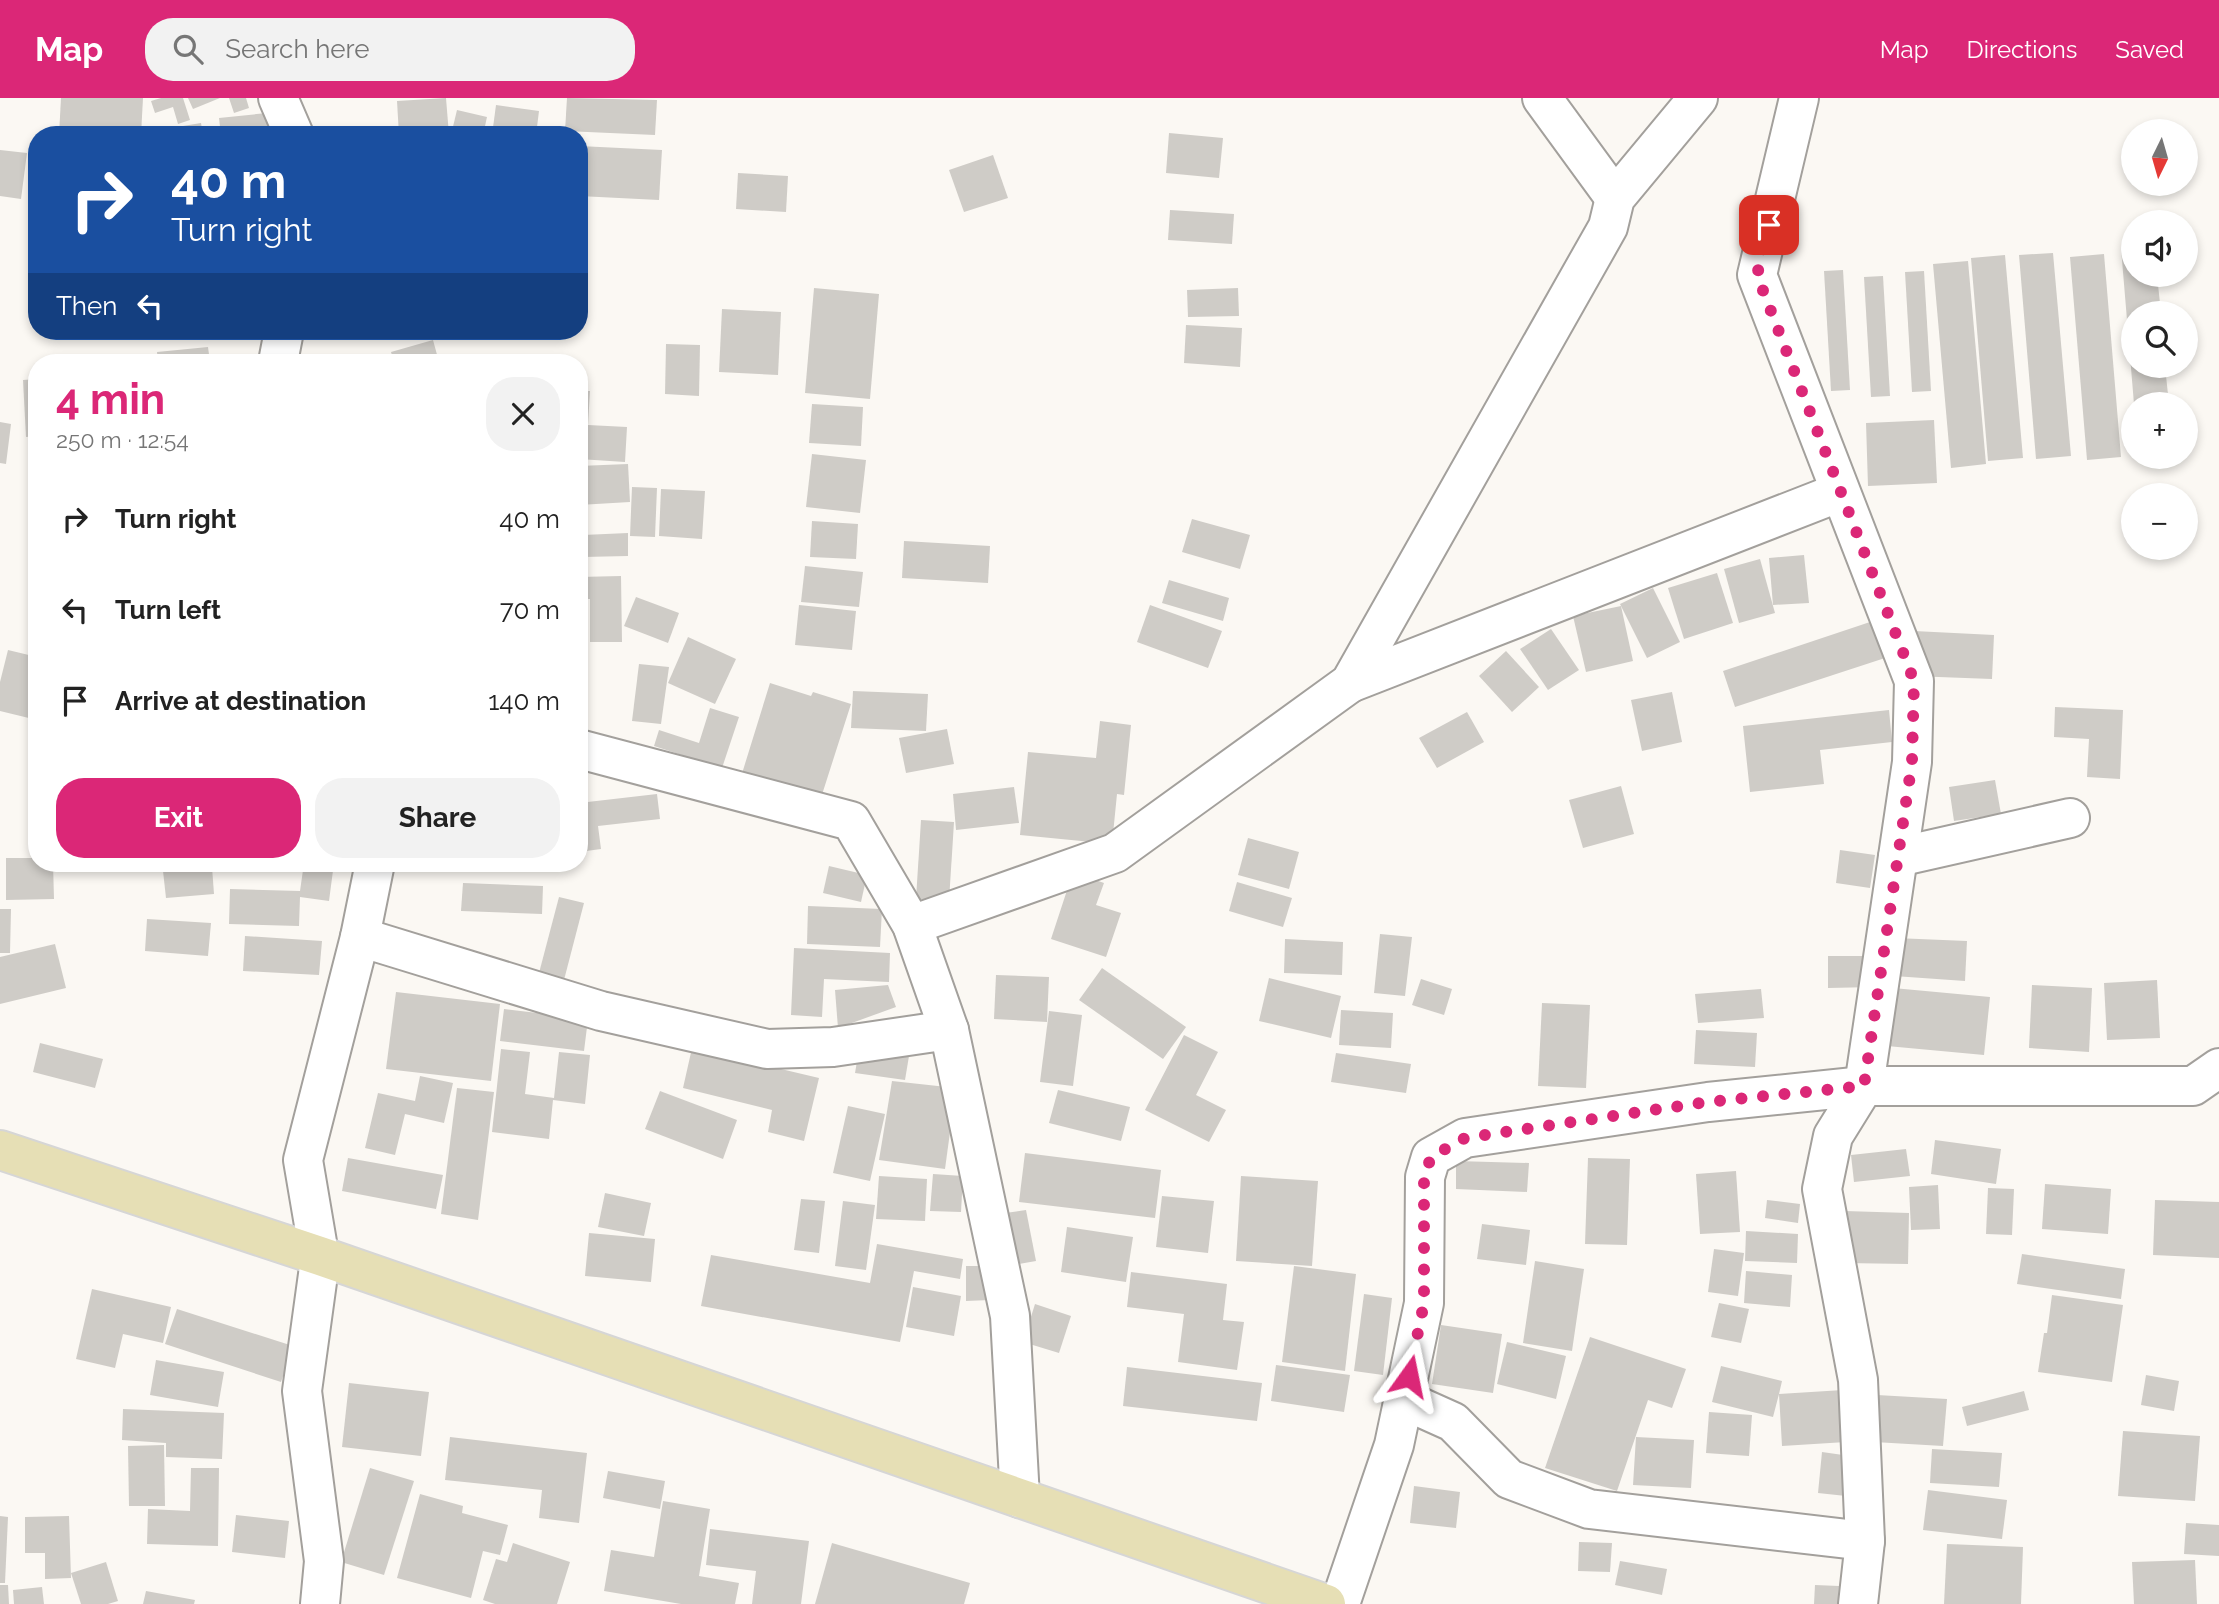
<!DOCTYPE html>
<meta charset="utf-8">
<style>
body{margin:0;font-family:Raleway,sans-serif;background:#f2f2f2;color:#222;height:100vh;display:flex;flex-direction:column;font-size:26px;white-space:nowrap}
*{box-sizing:border-box;margin:0}
p{font-size:23px;color:#767676}
.icon{flex:none;width:38px;height:38px;fill:none;stroke:currentColor;stroke-width:2;stroke-linecap:round;stroke-linejoin:round}
.map{position:relative;flex:1;overflow:hidden}
.drawer{position:absolute;left:28px;top:256px;width:560px;height:518px;display:flex;flex-direction:column;background:#fff;border-radius:28px;box-shadow:0 4px 10px #0003}
.drawer>*{flex:none}
.top-card{position:absolute;left:28px;top:28px;width:560px;height:214px;border-radius:28px;box-shadow:0 4px 10px #0003;background:#1a4fa0;color:#fff;overflow:hidden}
.needle{width:46px;rotate:185deg}
.controls{position:absolute;left:2121px;top:21px;display:grid;gap:14px}
.controls a{display:grid;place-items:center;width:77px;height:77px;border-radius:50%;background:#fff;box-shadow:0 4px 10px #0003;font-size:35px}
.pin{position:absolute;display:grid;place-items:center;width:60px;height:60px;color:#fff;margin:-30px;border-radius:14px;box-shadow:0 4px 10px #0006}
.me{position:absolute;width:77px;margin:-38px;rotate:12deg;stroke-linejoin:round;filter:drop-shadow(0 0 5px #0008)}
.turn{display:flex;align-items:center;gap:24px;height:147px;padding:0 28px;font-size:32px}
.turn .icon{width:91px;height:91px;stroke-width:2.5}
.turn b{display:block;font-size:49px;line-height:60px}
.then{display:flex;align-items:center;height:66px;padding:0 28px;background:#0003;gap:14px;font-size:26px}
.round{display:grid;place-items:center;flex:none;width:74px;height:74px;border-radius:28px;background:#f2f2f2}
.headline{display:flex;align-items:center;justify-content:space-between;height:119px;padding:0 28px}
h1{font-size:42px;font-weight:700;line-height:52px;color:#db2777}
.button{display:flex;gap:14px;margin-top:auto;padding:14px 28px}
.button a{flex:1;height:80px;border-radius:28px;background:#db2777;color:#fff;font-size:28px;font-weight:700;line-height:80px;text-align:center}
.button a+a{background:#f2f2f2;color:#222}
ul{padding:0;list-style:none}
li{display:flex;align-items:center;gap:21px;height:91px;padding:0 28px}
li div{flex:1}
li b{display:block;font-size:26px}
li em{font-style:normal}
header{display:flex;align-items:center;gap:42px;box-sizing:border-box;height:98px;padding:0 35px;background:#db2777;color:#fff}
header strong{font-size:33px}
nav{display:flex;gap:38px;margin-inline-start:auto;font-size:24px}
.search{width:490px;height:63px;background:#f2f2f2;display:flex;align-items:center;gap:18px;box-sizing:border-box;padding:0 24px;border-radius:28px;color:#767676;font-size:26px}
.map>svg:first-child{display:block}
.building{fill:#cfccc7}
.lines{fill:none;stroke-linecap:round;stroke-linejoin:round}
.minor-casing{stroke:#a3a09c;stroke-width:42}
.major-casing{stroke:#d6d6d6;stroke-width:42}
.minor{stroke:#fff;stroke-width:38}
.major{stroke:#e6dfb5;stroke-width:38}
.route{stroke:#db2777;stroke-width:12;stroke-dasharray:0 21.6}
</style>
<header>
<strong>Map</strong>
<div class="search"><svg class="icon" aria-label="search" viewBox="0 0 24 24"><circle cx="10" cy="10" r="6"/><path d="M15 15l6 6"/></svg>Search here</div>
<nav><a>Map</a><a>Directions</a><a>Saved</a></nav>
</header>
<div class="map">
<svg width="2219" height="1506" viewBox="0 0 2219 1506">
<rect width="100%" height="100%" fill="#fbf8f3"/>
<g class="building">
<polygon points="61,0 143,0 141,37 59,37"/>
<polygon points="161,0 183,0 190,22 178,26 173,9 155,15 151,3"/>
<polygon points="188,0 220,0 193,11"/>
<polygon points="229,0 246,0 249,10 234,15"/>
<polygon points="446,0 449,37 399,37 397,3"/>
<polygon points="567,0 657,2 655,37 565,33"/>
<polygon points="496,7 539,13 536,37 492,37"/>
<polygon points="457,12 487,19 483,37 451,37"/>
<polygon points="267,15 269,37 221,37 219,20"/>
<polygon points="201,25 203,37 160,37 159,32"/>
<polygon points="1169,35 1223,40 1219,80 1166,75"/>
<polygon points="579,48 662,52 659,102 579,98"/>
<polygon points="0,52 27,55 21,101 0,98"/>
<polygon points="993,57 1008,100 964,114 949,72"/>
<polygon points="738,75 788,78 786,114 736,111"/>
<polygon points="1170,112 1234,116 1232,146 1168,142"/>
<polygon points="2133,149 2133,177 2157,177 2161,215 2133,215 2133,268 2165,268 2169,306 2134,306 2121,150"/>
<polygon points="2053,155 2071,358 2036,361 2019,157"/>
<polygon points="2104,156 2121,359 2087,362 2070,159"/>
<polygon points="2005,157 2023,360 1988,363 1971,160"/>
<polygon points="1968,163 1986,366 1951,370 1933,166"/>
<polygon points="1843,172 1850,292 1831,293 1824,173"/>
<polygon points="1924,173 1931,293 1912,294 1905,174"/>
<polygon points="1883,178 1890,298 1871,299 1864,179"/>
<polygon points="814,190 879,196 870,301 805,295"/>
<polygon points="1238,190 1239,218 1188,219 1187,192"/>
<polygon points="722,211 781,214 778,277 719,274"/>
<polygon points="1186,227 1242,230 1240,269 1184,265"/>
<polygon points="433,242 439,264 394,264 391,254"/>
<polygon points="666,246 700,247 699,298 665,296"/>
<polygon points="208,249 210,264 158,264 157,254"/>
<polygon points="130,257 132,264 108,264 108,263"/>
<rect x="351" y="260" width="39" height="4"/>
<polygon points="37,281 37,338 26,339 23,282"/>
<polygon points="579,293 590,293 588,327 627,329 625,364 579,361"/>
<polygon points="812,306 863,309 861,348 809,345"/>
<polygon points="1934,322 1937,385 1868,388 1866,325"/>
<polygon points="0,324 11,326 6,366 0,365"/>
<polygon points="33,344 37,344 37,362 35,362"/>
<polygon points="812,356 866,362 860,415 806,409"/>
<polygon points="628,366 630,404 579,407 579,368"/>
<polygon points="632,389 657,390 655,439 630,438"/>
<polygon points="661,391 705,393 702,441 659,438"/>
<polygon points="1192,421 1250,437 1240,471 1182,454"/>
<polygon points="812,423 858,426 856,461 810,459"/>
<polygon points="628,435 628,458 583,459 583,437"/>
<polygon points="904,443 990,448 988,485 902,480"/>
<polygon points="1804,457 1809,505 1773,507 1769,460"/>
<polygon points="1760,461 1775,515 1739,525 1724,471"/>
<polygon points="805,468 863,474 859,509 801,504"/>
<polygon points="1717,475 1733,525 1684,541 1668,490"/>
<polygon points="621,478 622,544 590,544 590,501 579,501 579,479"/>
<polygon points="1169,482 1229,500 1223,523 1162,505"/>
<polygon points="1653,490 1680,544 1647,560 1620,506"/>
<polygon points="636,499 679,515 668,545 624,528"/>
<polygon points="799,507 856,513 852,552 795,547"/>
<polygon points="1150,507 1222,533 1208,570 1137,544"/>
<polygon points="1621,508 1633,563 1586,574 1573,518"/>
<polygon points="1873,523 1885,560 1735,609 1723,573"/>
<polygon points="1551,531 1579,572 1548,592 1520,551"/>
<polygon points="1914,533 1994,537 1992,581 1912,578"/>
<polygon points="579,536 587,537 581,587 579,587"/>
<polygon points="688,539 736,561 715,606 668,585"/>
<polygon points="8,552 37,559 37,622 0,613 0,584"/>
<polygon points="1506,553 1539,589 1512,614 1479,578"/>
<polygon points="639,566 669,569 661,626 632,623"/>
<polygon points="770,585 811,598 813,594 851,606 819,706 740,682"/>
<polygon points="853,593 928,596 926,633 851,630"/>
<polygon points="1672,594 1682,644 1642,653 1631,602"/>
<polygon points="2055,609 2123,612 2120,681 2087,679 2089,641 2054,639"/>
<polygon points="710,610 739,619 722,670 654,648 659,632 699,645"/>
<polygon points="1889,612 1892,644 1820,652 1824,686 1750,694 1743,628"/>
<polygon points="1467,614 1484,644 1437,670 1419,640"/>
<polygon points="1100,623 1131,627 1124,697 1117,696 1112,746 1020,737 1028,654 1096,660"/>
<polygon points="947,631 954,666 906,675 899,640"/>
<polygon points="1995,682 2001,716 1954,723 1949,689"/>
<polygon points="1621,688 1634,736 1583,750 1569,702"/>
<polygon points="1014,689 1019,725 956,732 953,696"/>
<polygon points="657,696 660,721 598,728 601,751 579,754 579,705"/>
<polygon points="921,722 954,724 949,803 916,801"/>
<polygon points="1248,740 1299,754 1289,791 1238,777"/>
<polygon points="1840,752 1875,757 1870,790 1836,785"/>
<polygon points="6,760 37,760 37,765 53,765 54,801 6,802"/>
<polygon points="304,765 334,765 329,803 300,799 299,828 229,826 230,791 300,793"/>
<polygon points="829,768 867,777 861,804 823,795"/>
<polygon points="212,769 214,796 166,800 163,773"/>
<polygon points="1073,774 1104,785 1096,807 1121,815 1106,859 1051,841"/>
<polygon points="1237,784 1292,800 1283,829 1229,813"/>
<polygon points="463,785 543,788 542,816 461,813"/>
<polygon points="559,799 584,805 564,882 539,875"/>
<polygon points="808,808 882,811 880,849 807,846"/>
<polygon points="0,811 11,811 10,855 0,855"/>
<polygon points="147,821 211,825 208,858 145,853"/>
<polygon points="1380,836 1412,839 1405,898 1374,895"/>
<polygon points="245,838 322,843 319,877 243,873"/>
<polygon points="1895,840 1967,843 1965,883 1894,878"/>
<polygon points="1285,841 1343,844 1342,877 1284,875"/>
<polygon points="55,846 66,890 0,906 0,859"/>
<polygon points="794,850 890,855 889,884 824,881 822,919 791,917"/>
<polygon points="1828,858 1875,858 1875,889 1828,890"/>
<polygon points="1102,870 1186,929 1163,961 1079,902"/>
<polygon points="996,877 1049,879 1047,924 994,921"/>
<polygon points="1269,880 1341,898 1331,940 1259,923"/>
<polygon points="1421,881 1452,891 1444,917 1412,907"/>
<polygon points="2157,882 2160,940 2107,942 2104,885"/>
<polygon points="888,887 896,909 838,930 835,892"/>
<polygon points="2032,887 2092,890 2089,954 2029,950"/>
<polygon points="1893,890 1990,899 1984,957 1887,948"/>
<polygon points="1761,891 1764,920 1698,925 1695,896"/>
<polygon points="396,894 500,906 491,983 386,971"/>
<polygon points="1542,905 1590,907 1586,990 1538,988"/>
<polygon points="504,911 588,921 584,953 500,943"/>
<polygon points="1341,912 1393,915 1391,950 1339,947"/>
<polygon points="1049,913 1082,917 1073,988 1040,984"/>
<polygon points="1696,932 1757,935 1755,969 1694,966"/>
<polygon points="1184,937 1218,954 1196,997 1226,1012 1209,1044 1145,1012"/>
<polygon points="40,945 103,961 95,990 33,974"/>
<polygon points="692,950 819,980 804,1043 768,1034 772,1012 683,990"/>
<polygon points="501,951 530,954 525,996 554,1000 559,954 590,957 585,1006 553,1002 549,1041 492,1034"/>
<polygon points="859,952 909,958 905,982 855,975"/>
<polygon points="1336,955 1411,966 1406,995 1331,984"/>
<polygon points="420,978 453,985 444,1025 405,1016 395,1057 365,1050 378,995 415,1003"/>
<polygon points="892,983 956,990 945,1071 879,1062"/>
<polygon points="457,990 494,994 478,1122 441,1116"/>
<polygon points="1058,992 1130,1009 1121,1043 1049,1025"/>
<polygon points="660,993 737,1022 723,1061 645,1031"/>
<polygon points="848,1008 885,1016 870,1083 833,1075"/>
<polygon points="1935,1042 2001,1051 1996,1086 1931,1076"/>
<polygon points="1906,1051 1910,1078 1854,1084 1851,1057"/>
<polygon points="1025,1055 1161,1072 1155,1120 1019,1104"/>
<polygon points="348,1060 443,1077 436,1111 342,1093"/>
<polygon points="1588,1060 1630,1061 1627,1147 1585,1146"/>
<polygon points="1456,1063 1529,1065 1527,1094 1456,1091"/>
<polygon points="1736,1073 1740,1134 1700,1136 1696,1076"/>
<polygon points="933,1076 963,1078 961,1114 930,1113"/>
<polygon points="879,1078 927,1081 925,1123 876,1121"/>
<polygon points="1241,1078 1318,1083 1312,1168 1236,1163"/>
<polygon points="2045,1086 2111,1091 2108,1136 2042,1131"/>
<polygon points="1938,1087 1940,1131 1911,1132 1909,1089"/>
<polygon points="1988,1090 2014,1091 2012,1137 1986,1136"/>
<polygon points="605,1095 651,1105 644,1138 598,1129"/>
<polygon points="1162,1098 1214,1103 1208,1155 1156,1149"/>
<polygon points="801,1101 825,1103 819,1155 794,1152"/>
<polygon points="1767,1102 1800,1106 1798,1125 1765,1120"/>
<polygon points="2155,1102 2219,1104 2219,1160 2153,1157"/>
<polygon points="843,1103 875,1107 866,1172 835,1168"/>
<polygon points="1026,1112 1036,1163 1007,1168 998,1116"/>
<polygon points="1845,1113 1909,1115 1908,1166 1844,1165"/>
<polygon points="1482,1126 1530,1132 1526,1167 1477,1161"/>
<polygon points="1067,1129 1133,1139 1126,1184 1061,1174"/>
<polygon points="1746,1133 1798,1136 1797,1165 1745,1163"/>
<polygon points="589,1135 655,1141 651,1184 585,1178"/>
<polygon points="877,1146 963,1161 960,1181 914,1173 900,1244 701,1208 711,1157 870,1185"/>
<polygon points="1714,1151 1744,1155 1738,1198 1708,1194"/>
<polygon points="2022,1156 2125,1171 2121,1201 2017,1186"/>
<polygon points="1535,1163 1584,1171 1572,1253 1523,1245"/>
<polygon points="966,1168 989,1168 990,1202 966,1203"/>
<polygon points="1294,1168 1356,1176 1345,1273 1282,1264"/>
<polygon points="1746,1173 1792,1177 1790,1209 1744,1205"/>
<polygon points="1131,1174 1227,1186 1223,1222 1244,1224 1237,1272 1178,1264 1184,1216 1127,1209"/>
<polygon points="913,1189 961,1198 954,1238 906,1229"/>
<polygon points="92,1191 171,1209 163,1245 123,1236 115,1270 76,1261"/>
<polygon points="1364,1196 1392,1200 1383,1277 1354,1273"/>
<polygon points="2052,1197 2123,1207 2112,1284 2038,1274 2044,1235 2047,1235"/>
<polygon points="1719,1205 1749,1211 1741,1245 1711,1239"/>
<polygon points="1035,1206 1071,1218 1059,1255 1023,1244"/>
<polygon points="177,1211 293,1248 281,1284 165,1246"/>
<polygon points="1441,1227 1502,1236 1493,1295 1432,1286"/>
<polygon points="1590,1239 1686,1271 1672,1310 1648,1302 1617,1393 1545,1370"/>
<polygon points="1507,1244 1566,1258 1556,1301 1497,1286"/>
<polygon points="156,1262 224,1274 218,1309 150,1297"/>
<polygon points="1276,1267 1350,1277 1344,1314 1271,1303"/>
<polygon points="1721,1268 1782,1283 1779,1296 1843,1292 1846,1344 1782,1348 1779,1296 1773,1319 1712,1304"/>
<polygon points="1127,1269 1262,1285 1257,1323 1123,1308"/>
<polygon points="2146,1277 2179,1283 2174,1313 2141,1307"/>
<polygon points="349,1285 429,1294 421,1358 342,1349"/>
<polygon points="2024,1293 2029,1312 1967,1328 1962,1309"/>
<polygon points="1877,1297 1947,1301 1943,1348 1874,1344"/>
<polygon points="123,1311 224,1315 222,1361 166,1359 166,1345 122,1342"/>
<polygon points="1709,1314 1752,1317 1749,1358 1706,1355"/>
<polygon points="2123,1333 2200,1338 2195,1403 2118,1398"/>
<polygon points="450,1339 587,1355 579,1425 539,1420 542,1392 445,1382"/>
<polygon points="1636,1339 1694,1342 1691,1390 1633,1387"/>
<polygon points="164,1347 165,1408 129,1408 128,1348"/>
<polygon points="1932,1351 2002,1355 1999,1389 1930,1385"/>
<polygon points="1822,1354 1850,1358 1846,1398 1818,1395"/>
<polygon points="191,1370 219,1370 218,1448 147,1446 148,1411 190,1413"/>
<polygon points="370,1370 414,1383 384,1477 341,1464"/>
<polygon points="608,1373 665,1383 660,1411 603,1400"/>
<polygon points="1414,1388 1460,1394 1456,1430 1410,1425"/>
<polygon points="1928,1392 2007,1402 2002,1441 1923,1432"/>
<polygon points="420,1396 463,1408 462,1415 508,1427 500,1457 483,1453 471,1500 397,1480"/>
<polygon points="663,1403 710,1411 699,1478 739,1485 735,1506 681,1506 604,1493 611,1452 654,1459"/>
<polygon points="236,1417 289,1423 285,1460 232,1454"/>
<polygon points="0,1418 8,1419 5,1485 0,1485"/>
<polygon points="69,1418 71,1480 45,1481 45,1455 25,1455 25,1419"/>
<polygon points="2186,1425 2219,1427 2219,1458 2184,1456"/>
<polygon points="710,1431 809,1443 801,1506 752,1506 756,1473 706,1467"/>
<polygon points="1579,1444 1612,1445 1610,1474 1578,1473"/>
<polygon points="513,1445 570,1464 557,1506 495,1506 483,1502 496,1461 507,1464"/>
<polygon points="832,1445 970,1485 964,1506 815,1506"/>
<polygon points="1947,1446 2023,1449 2021,1506 1944,1506"/>
<polygon points="2195,1462 2197,1506 2134,1506 2132,1464"/>
<polygon points="1620,1463 1667,1471 1662,1497 1615,1487"/>
<polygon points="106,1464 118,1503 108,1506 81,1506 71,1475"/>
<polygon points="0,1487 8,1487 9,1506 0,1506"/>
<polygon points="1815,1487 1839,1488 1838,1506 1814,1506"/>
<polygon points="42,1489 44,1506 14,1506 13,1492"/>
<polygon points="146,1493 195,1502 194,1506 143,1506"/>
</g>
<g class="lines">
<g class="minor-casing">
<g id="minor">
<polyline points="278,0 294,37"/>
<polyline points="1542,0 1615,100"/>
<polyline points="1799,0 1757,177 1914,583 1912,664 1864,988 1833,1038 1822,1091 1858,1282 1865,1443 1858,1506"/>
<polyline points="278,264 284,233"/>
<polyline points="1350,585 1840,394"/>
<polyline points="579,651 851,723 912,827 949,932 1010,1218 1020,1400"/>
<polyline points="1898,759 2070,720"/>
<polyline points="912,827 1115,755 1350,585 1608,129 1615,100 1698,0"/>
<polyline points="360,839 601,913 767,951 833,949 949,932"/>
<polyline points="1404,1302 1453,1324 1509,1381 1589,1411 1865,1443"/>
<polyline points="320,1506 324,1463 302,1293 320,1162 303,1062 360,839 375,765"/>
<polyline points="1340,1506 1394,1347 1424,1205 1425,1079 1431,1059 1465,1040 1708,1004 1864,988 2193,988 2219,970"/>
</g>
</g>
<g class="major-casing">
<polyline id="major" points="0,1052 320,1158 1326,1506"/>
</g>
<use href="#minor" class="minor"/>
<use href="#major" class="major"/>
</g>
<g class="lines">
<polyline class="route" points="1409,1278 1424,1205 1424,1079 1431,1059 1465,1040 1707,1004 1864,988 1912,664 1914,583 1757,177 1769,127"/>
</g>
</svg>
<div class="controls">
<a><svg class="needle" viewBox="-14 -14 28 28"><path d="M0-13l5 13h-10z" fill="#e53935"/><path d="M0 13l5-13h-10z" fill="#767676"/></svg></a>
<a><svg class="icon" aria-label="sound" viewBox="0 0 24 24"><path d="M4 9h4l5-4v14l-5-4H4zM17 9q2 3 0 6"/></svg></a>
<a><svg class="icon" aria-label="search" viewBox="0 0 24 24"><circle cx="10" cy="10" r="6"/><path d="M15 15l6 6"/></svg></a>
<a>+</a>
<a>−</a>
</div>
<div class="pin" style="left:1769px;top:127px;background:#d93025"><svg class="icon" aria-label="arrive" viewBox="0 0 24 24"><path d="M6 21V4h12l-3 4 3 4H6"/></svg></div>
<svg class="me" style="left:1409px;top:1278px" viewBox="-20 -20 40 40"><path d="M0-17L14 15 0 8-14 15z" fill="#db2777" stroke="#fff" stroke-width="4"/></svg>
<div class="top-card">
<div class="turn"><svg class="icon" aria-label="right" viewBox="0 0 24 24"><path d="M7 20v-9h11M14 6l5 5-5 5"/></svg><div><b>40 m</b>Turn right</div></div>
<div class="then">Then<svg class="icon" aria-label="left" viewBox="0 0 24 24"><path d="M17 20v-9H6M10 6l-5 5 5 5"/></svg></div>
</div>
<section class="drawer">
<div class="headline"><div><h1>4 min</h1><p>250 m · 12:54</p></div><a class="round"><svg class="icon" aria-label="close" viewBox="0 0 24 24"><path d="M6 6l12 12M18 6L6 18"/></svg></a></div>
<ul>
<li><svg class="icon" aria-label="right" viewBox="0 0 24 24"><path d="M7 20v-9h11M14 6l5 5-5 5"/></svg><div><b>Turn right</b></div><em>40 m</em></li>
<li><svg class="icon" aria-label="left" viewBox="0 0 24 24"><path d="M17 20v-9H6M10 6l-5 5 5 5"/></svg><div><b>Turn left</b></div><em>70 m</em></li>
<li><svg class="icon" aria-label="arrive" viewBox="0 0 24 24"><path d="M6 21V4h12l-3 4 3 4H6"/></svg><div><b>Arrive at destination</b></div><em>140 m</em></li>
</ul>
<div class="button"><a>Exit</a><a>Share</a></div>
</section>
</div>
